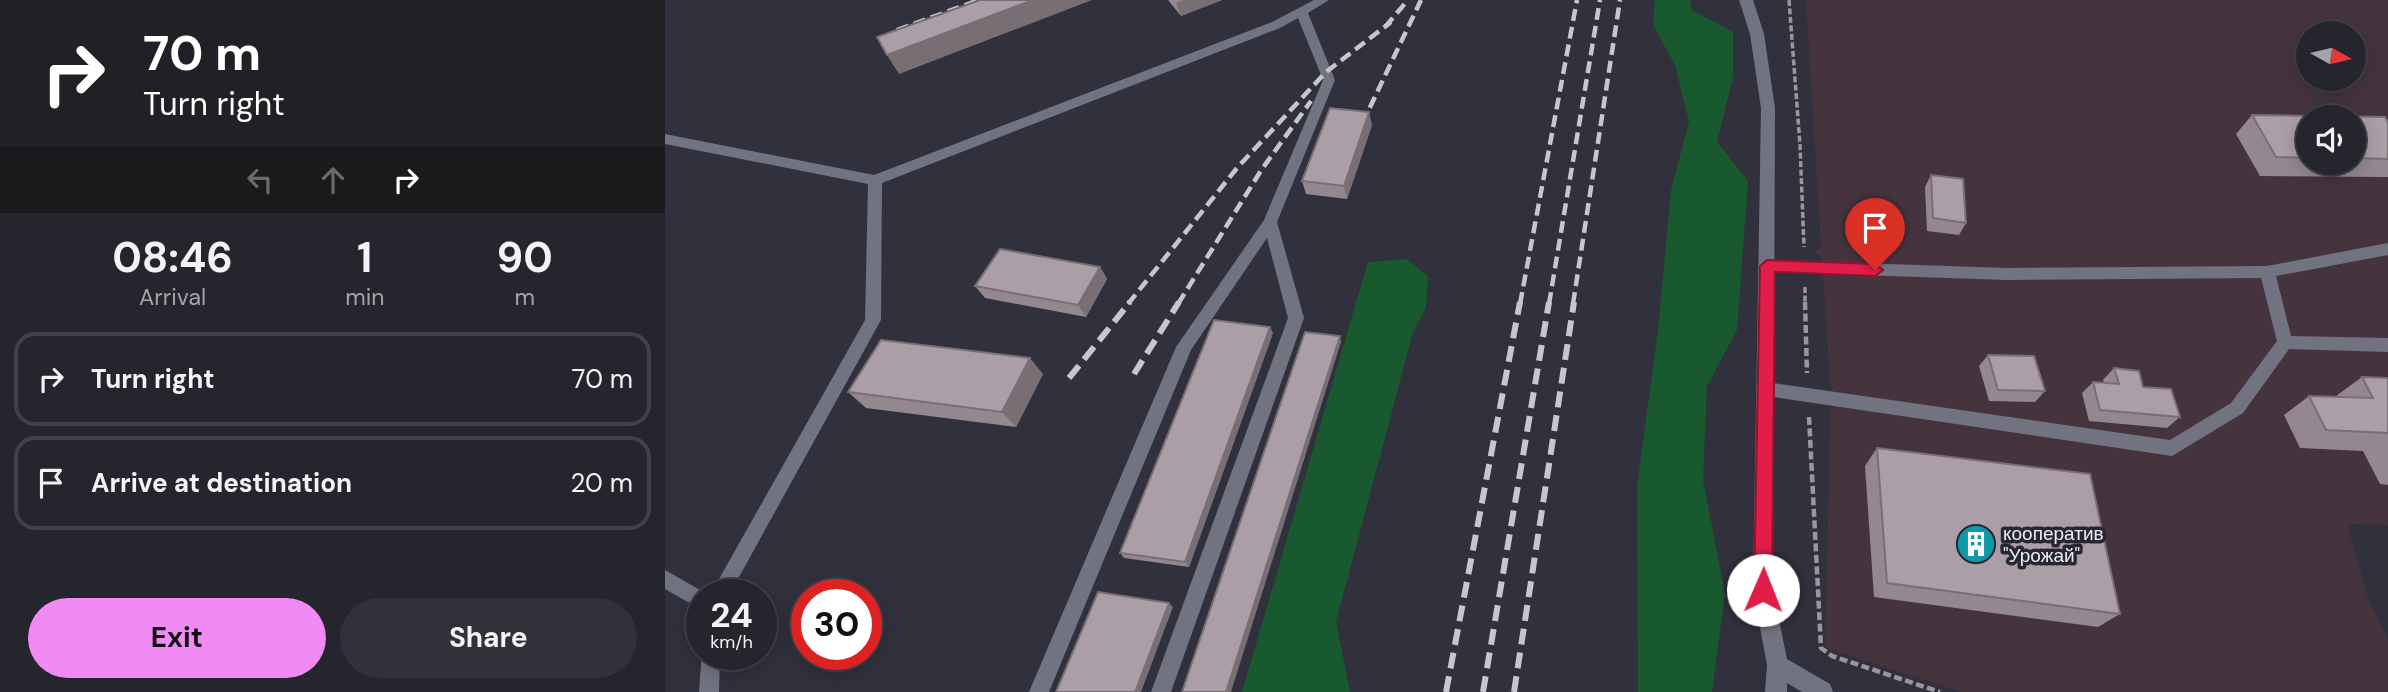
<!DOCTYPE html>
<meta charset="utf-8">
<style>
body{margin:0;font-family:"DM Sans",sans-serif;background:#303139;color:#f1f3f6;height:100vh;display:flex;flex-direction:column;font-size:26px;white-space:nowrap}
*{box-sizing:border-box;margin:0}
p{font-size:23px;color:#a3a5aa}
.icon{flex:none;width:38px;height:38px;fill:none;stroke:currentColor;stroke-width:2;stroke-linecap:round;stroke-linejoin:round}
.map{position:relative;flex:1;overflow:hidden}
.sheet{display:flex;flex-direction:column;background:#24252d;width:665px}
.sheet>*{flex:none}
.banner{background:#202124;color:#fff;overflow:hidden}
.needle{width:46px;rotate:98deg}
.fabs{position:absolute;left:1631px;top:21px;display:grid;gap:14px}
.fabs a{display:grid;place-items:center;width:70px;height:70px;border-radius:50%;background:#24252d;box-shadow:0 4px 18px #0003,0 0 0 2px #414249;font-size:35px}
.speed{position:absolute;left:21px;top:579px;display:flex;gap:14px;font-size:35px;font-weight:700;text-align:center}
.speed>*{display:grid;place-content:center;width:91px;height:91px;border-radius:50%;background:#24252d;box-shadow:0 4px 18px #0003,0 0 0 2px #414249;line-height:1}
.speed small{font-size:18px;font-weight:400}
.speed .limit{border:10px solid #d22;background:#fff;color:#111}
.pin{position:absolute;display:grid;place-items:center;width:60px;height:60px;color:#fff;margin:-72px -30px;border-radius:50% 50% 50% 0;rotate:-45deg;box-shadow:0 0 7px #0007}
.pin .icon{rotate:45deg}
.me{position:absolute;width:77px;margin:-38px;rotate:1deg;stroke-linejoin:round;filter:drop-shadow(0 0 5px #0008)}
.turn{display:flex;align-items:center;gap:24px;height:147px;padding:0 28px;font-size:32px}
.turn .icon{width:91px;height:91px;stroke-width:2.5}
.turn b{display:block;font-size:49px;line-height:60px}
.lanes{display:flex;align-items:center;height:66px;padding:0 28px;background:#0003;justify-content:center;gap:35px;direction:ltr}
.lanes .off{opacity:.35}
.eta{display:flex;justify-content:space-evenly;align-items:center;height:119px;text-align:center}
.eta b{font-size:42px;font-weight:700;line-height:49px}
.button{display:flex;gap:14px;margin-top:auto;padding:14px 28px}
.button a{flex:1;height:80px;border-radius:42px;background:#f18af4;color:#111;font-size:28px;font-weight:700;line-height:80px;text-align:center}
.button a+a{background:#303139;color:#f1f3f6}
ul{padding:0;list-style:none}
li{display:flex;align-items:center;gap:21px;height:94px;margin:0 14px 10px;padding:0 14px;border:4px solid #414249;border-radius:21px}
li div{flex:1}
li b{display:block;font-size:26px}
li em{font-style:normal}
main{display:flex;flex:1;min-height:0}
.map>svg:first-child{display:block}
.industrial{fill:#45343d;fill-rule:evenodd}
.green{fill:#195930}
.lines{fill:none;stroke-linecap:round;stroke-linejoin:round}
.path-far1{stroke:#9697a0;stroke-width:3.5;stroke-dasharray:6 2.5;stroke-linecap:butt}
.path{stroke:#9697a0;stroke-width:4.5;stroke-dasharray:8 3.5;stroke-linecap:butt}
.service{fill:#727380;fill-rule:evenodd}
.minor{fill:#727380;fill-rule:evenodd}
.rail-far1{stroke:#c6c7ce;stroke-width:4.5;stroke-dasharray:12 6;stroke-linecap:butt}
.rail{stroke:#c6c7ce;stroke-width:6;stroke-dasharray:16 8;stroke-linecap:butt}
.wall{fill:#938890;fill-rule:evenodd}
.shaded-wall{fill:#786f75}
.building{fill:#ab9ea7;stroke:#786f75;stroke-width:2}
.route{fill:#e11d48;stroke:#92132f;stroke-width:2}
.labels{text-anchor:middle;stroke-width:7;stroke-linejoin:round;paint-order:stroke}
.poi-label{font-size:19px;fill:#ebecf3;stroke:#262732;text-anchor:start}
</style>
<main>
<section class="sheet">
<div class="banner">
<div class="turn"><svg class="icon" aria-label="right" viewBox="0 0 24 24"><path d="M7 20v-9h11M14 6l5 5-5 5"/></svg><div><b>70 m</b>Turn right</div></div>
<div class="lanes"><svg class="icon off" aria-label="left" viewBox="0 0 24 24"><path d="M17 20v-9H6M10 6l-5 5 5 5"/></svg><svg class="icon off" aria-label="ahead" viewBox="0 0 24 24"><path d="M12 20V5M6 11l6-6 6 6"/></svg><svg class="icon" aria-label="right" viewBox="0 0 24 24"><path d="M7 20v-9h11M14 6l5 5-5 5"/></svg></div>
</div>
<div class="eta">
<div><b>08:46</b><p>Arrival</p></div>
<div><b>1</b><p>min</p></div>
<div><b>90</b><p>m</p></div>
</div>
<ul>
<li><svg class="icon" aria-label="right" viewBox="0 0 24 24"><path d="M7 20v-9h11M14 6l5 5-5 5"/></svg><div><b>Turn right</b></div><em>70 m</em></li>
<li><svg class="icon" aria-label="arrive" viewBox="0 0 24 24"><path d="M6 21V4h12l-3 4 3 4H6"/></svg><div><b>Arrive at destination</b></div><em>20 m</em></li>
</ul>
<div class="button"><a>Exit</a><a>Share</a></div>
</section>
<div class="map">
<svg width="1723" height="692" viewBox="0 0 1723 692">
<rect width="100%" height="100%" fill="#30313c"/>
<path class="industrial" d="M1141 0H1723V525L1682 524 1704 601 1723 638V692H1296L1160 647 1166 397 1157 257 1150 252 1156 247ZM1643 33H1689V79H1643ZM1643 117H1689V163H1643Z"/>
<g class="green">
<polygon points="990,0 1025,0 1027,10 1068,32 1068,77 1052,142 1083,181 1072,330 1042,386 1038,480 1060,594 1047,692 973,692 972,486 993,330 1006,190 1024,122 1010,65 988,25"/>
<polygon points="742,259 763,277 761,307 747,336 671,622 685,692 577,692 703,262"/>
</g>
<g class="lines">
<g class="path-far1">
<polyline points="1124,0 1135,145 1139,247"/>
<polyline points="1140,287 1140,304"/>
</g>
<g class="path">
<polyline points="1140,302 1142,373"/>
<polyline points="1144,417 1156,648 1167,656 1275,692"/>
</g>
<g class="service">
<polygon points="649,0 664,0 643,13 670,80 612,222 639,318 506,692 486,692 623,318 602,238 526,350 384,692 364,692 511,347 599,220 658,80 633,18 615,28 217,183 216,320 64,595 45,595 200,320 203,184 0,144 0,134 209,175 607,22"/>
<polygon points="1723,243 1723,255 1611,276 1626,336 1723,338 1723,352 1624,349 1578,413 1507,456 1101,396 1095,394 1093,389 1095,384 1101,382 1505,440 1566,403 1612,341 1596,278 1342,280 1102,272 1095,266 1102,260 1342,268 1602,266"/>
<polygon points="0,570 44,595 37,595 37,610 0,589"/>
<polygon points="37,651 37,654 55,654 54,692 34,692"/>
</g>
<polygon class="minor" points="1074,0 1088,0 1099,34 1110,108 1108,590 1122,659 1165,684 1168,692 1137,692 1122,683 1122,692 1100,692 1102,665 1088,590 1096,108 1085,34"/>
<g class="rail-far1">
<polyline points="720,27 743,0"/>
<polyline points="232,30 314,0"/>
<polyline points="697,124 756,0"/>
<polyline points="463,304 572,168 661,72 726,22"/>
<polyline points="513,304 597,169 646,101"/>
<polyline points="855,304 912,0"/>
<polyline points="884,304 935,0"/>
<polyline points="908,304 955,0"/>
</g>
<g class="rail">
<polyline points="469,374 514,302"/>
<polyline points="404,378 465,302"/>
<polyline points="781,692 855,302"/>
<polyline points="818,692 884,302"/>
<polyline points="849,692 909,302"/>
</g>
</g>
<g class="wall">
<polygon points="503,0 557,0 516,16"/>
<path d="M1587 115 1720 117 1723 122V177L1595 176 1571 134ZM1643 117H1689V163H1643Z"/>
<polygon points="707,125 682,199 641,194 637,181"/>
<polygon points="1266,175 1301,223 1294,235 1262,231 1260,187"/>
<polygon points="435,267 442,279 421,317 320,298 310,286"/>
<polygon points="608,333 524,567 459,558 455,553"/>
<polygon points="1323,355 1380,391 1370,402 1324,401 1314,366"/>
<polygon points="1449,368 1478,387 1515,417 1502,428 1424,421 1417,393 1428,382 1439,383 1438,380"/>
<polygon points="378,374 351,427 201,408 183,392"/>
<polygon points="1697,377 1723,378 1723,485 1715,484 1698,451 1635,448 1619,415 1644,396 1671,397 1671,396"/>
<polygon points="1212,448 1455,614 1433,627 1209,597 1200,466"/>
</g>
<g class="shaded-wall">
<polygon points="368,0 427,0 234,74 222,55"/>
<polygon points="518,0 557,0 516,16 511,3"/>
<polygon points="704,112 707,125 682,199 679,186"/>
<polygon points="435,267 442,279 421,317 413,305"/>
<polygon points="605,327 608,333 524,567 520,562"/>
<polygon points="675,336 676,342 566,692 561,692"/>
<polygon points="365,358 378,374 351,427 337,412"/>
<polygon points="504,603 508,607 476,692 470,692"/>
</g>
<g class="building">
<polygon points="315,0 368,0 222,55 212,37"/>
<polygon points="665,108 704,112 679,186 637,181"/>
<polygon points="1587,115 1720,117 1723,122 1723,159 1689,158 1689,117 1643,117 1643,158 1611,157"/>
<polygon points="1266,175 1298,179 1301,223 1268,218"/>
<polygon points="335,249 435,267 413,305 310,286"/>
<polygon points="549,320 605,327 520,562 455,553"/>
<polygon points="640,332 675,336 561,692 517,692"/>
<polygon points="216,340 365,358 337,412 183,392"/>
<polygon points="1323,355 1369,356 1380,391 1333,390"/>
<polygon points="1449,368 1474,371 1478,387 1506,389 1515,417 1435,410 1428,382 1454,384"/>
<polygon points="1697,377 1723,378 1723,433 1661,430 1644,396 1708,398"/>
<polygon points="1212,448 1425,474 1455,614 1222,583"/>
<polygon points="433,592 504,603 470,692 391,692"/>
</g>
<polygon class="route" points="1102,260 1210,264 1218,270 1210,276 1110,272 1107,590 1105,596 1098,599 1092,596 1089,590 1095,266"/>
<defs>
<g id="building-disc" transform="scale(2.0125)"><circle r="9.5" fill="#0f9aa8" stroke="#262732"/><path d="M-4-6H4V6H1V3H-1V6H-4ZM-2.5-4.3h1.7v1.8h-1.7ZM.8-4.3h1.7v1.8H.8ZM-2.5-1h1.7V.8h-1.7ZM.8-1h1.7V.8H.8Z" fill="#fff"/></g>
</defs>
<g fill-rule="evenodd">
<use href="#building-disc" x="1311" y="544"/>
</g>
<g class="labels">
<g class="poi-label">
<text x="1338" y="540">кооператив<tspan x="1338" dy="22">"Урожай"</tspan></text>
</g>
</g>
</svg>
<div class="fabs">
<a><svg class="needle" viewBox="-14 -14 28 28"><path d="M0-13l5 13h-10z" fill="#e53935"/><path d="M0 13l5-13h-10z" fill="#a3a5aa"/></svg></a>
<a><svg class="icon" aria-label="sound" viewBox="0 0 24 24"><path d="M4 9h4l5-4v14l-5-4H4zM17 9q2 3 0 6"/></svg></a>
</div>
<div class="speed"><div>24<small>km/h</small></div><div class="limit">30</div></div>
<div class="pin" style="left:1210px;top:270px;background:#d93025"><svg class="icon" aria-label="arrive" viewBox="0 0 24 24"><path d="M6 21V4h12l-3 4 3 4H6"/></svg></div>
<svg class="me" style="left:1098px;top:590px" viewBox="-20 -20 40 40"><circle r="19" fill="#fff"/><path d="M0-13L10 11 0 6-10 11z" fill="#e11d48"/></svg>
</div>
</main>
